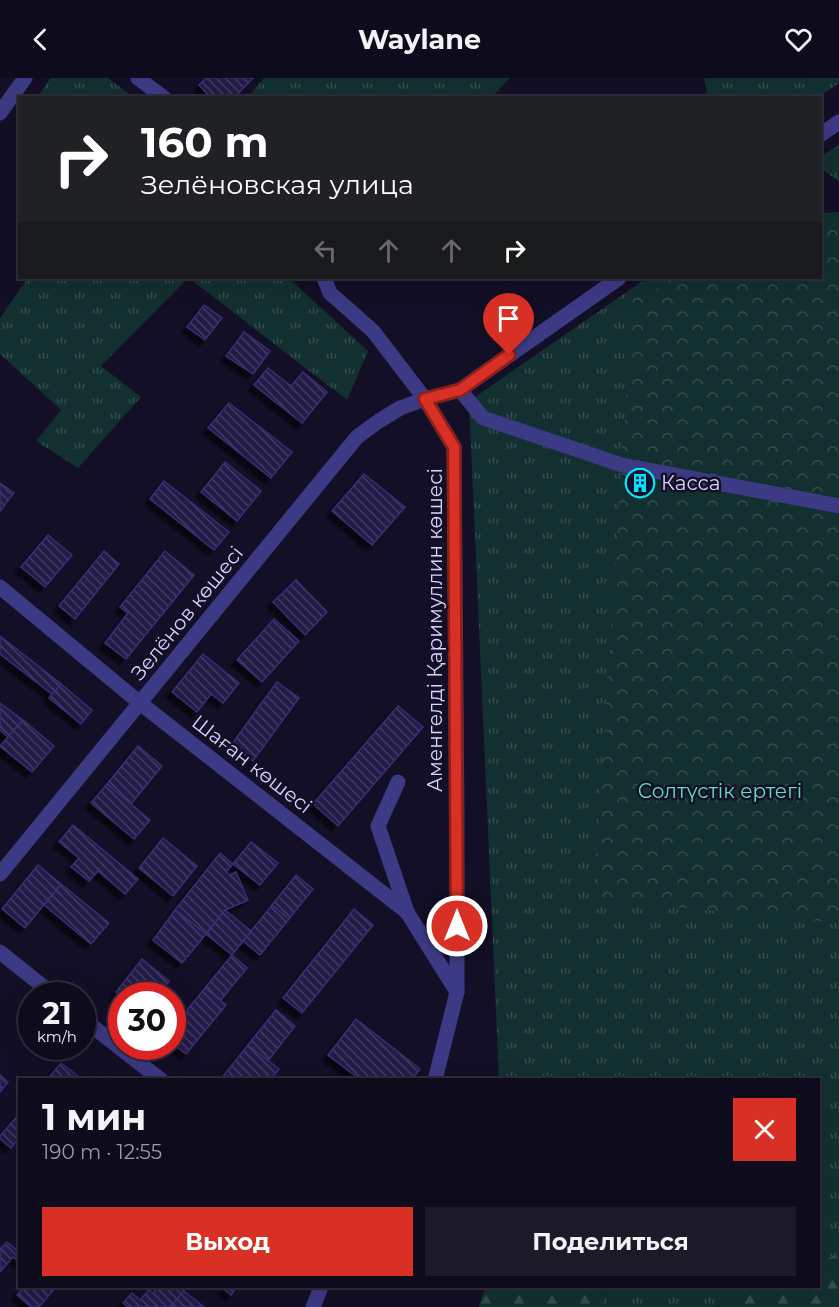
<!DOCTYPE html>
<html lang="ru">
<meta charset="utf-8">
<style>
body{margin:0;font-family:Montserrat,sans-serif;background:#1c1929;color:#f1f3f6;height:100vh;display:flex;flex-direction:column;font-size:22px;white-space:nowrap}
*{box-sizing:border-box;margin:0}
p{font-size:20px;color:#9b9ba3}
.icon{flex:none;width:33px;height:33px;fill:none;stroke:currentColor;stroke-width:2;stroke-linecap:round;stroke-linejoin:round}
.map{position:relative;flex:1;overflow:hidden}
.details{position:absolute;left:18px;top:1000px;width:802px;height:210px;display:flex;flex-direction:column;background:#0e0b1c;border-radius:0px;box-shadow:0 6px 24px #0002,0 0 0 2px #2e2b3b}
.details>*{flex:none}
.top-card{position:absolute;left:18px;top:18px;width:804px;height:183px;border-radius:0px;box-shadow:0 6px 24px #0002,0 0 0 2px #2e2b3b;background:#202124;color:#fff;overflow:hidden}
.speed{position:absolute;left:18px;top:904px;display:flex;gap:12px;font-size:30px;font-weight:700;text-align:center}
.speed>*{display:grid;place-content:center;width:78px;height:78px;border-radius:50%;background:#0e0b1c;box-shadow:0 6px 24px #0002,0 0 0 2px #2e2b3b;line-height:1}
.speed small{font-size:15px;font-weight:400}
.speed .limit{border:9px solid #d22;background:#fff;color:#111}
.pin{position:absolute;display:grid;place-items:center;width:51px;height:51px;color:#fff;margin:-62px -26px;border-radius:50% 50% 50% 0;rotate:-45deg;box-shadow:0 0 6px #0007}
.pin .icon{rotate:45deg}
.me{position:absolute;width:66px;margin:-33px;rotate:0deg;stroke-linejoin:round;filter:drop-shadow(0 0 4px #0008)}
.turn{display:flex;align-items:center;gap:21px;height:126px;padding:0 24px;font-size:27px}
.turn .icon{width:78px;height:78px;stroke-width:2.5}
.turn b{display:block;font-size:42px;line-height:51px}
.lanes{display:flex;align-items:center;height:57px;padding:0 24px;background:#0003;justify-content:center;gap:30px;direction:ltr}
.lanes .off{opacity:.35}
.round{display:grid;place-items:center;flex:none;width:63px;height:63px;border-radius:0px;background:#1c1929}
.overview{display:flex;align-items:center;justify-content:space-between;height:102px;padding:0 24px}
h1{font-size:36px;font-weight:700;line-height:45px}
.primary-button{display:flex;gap:12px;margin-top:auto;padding:12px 24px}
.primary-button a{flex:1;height:69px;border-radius:0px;background:#d93025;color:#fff;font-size:24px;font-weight:700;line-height:69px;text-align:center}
.primary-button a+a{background:#1c1929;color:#f1f3f6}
header{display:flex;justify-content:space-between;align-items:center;height:78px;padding:0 24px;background:#0e0b1c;font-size:27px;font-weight:700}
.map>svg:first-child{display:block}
.grass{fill:url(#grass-tufts)}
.forest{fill:url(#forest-firs)}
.park{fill:url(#park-crowns)}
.building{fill:url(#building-back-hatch);stroke:#3b2d73;stroke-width:1.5;filter:url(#shadow)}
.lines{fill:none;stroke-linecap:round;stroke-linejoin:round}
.minor{stroke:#3d3a85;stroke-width:15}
.route-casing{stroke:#8d1f18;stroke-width:15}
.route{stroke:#d93025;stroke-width:10}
.labels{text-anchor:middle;stroke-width:5;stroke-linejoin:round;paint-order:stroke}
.poi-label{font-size:20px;fill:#d9d4ff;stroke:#130f26;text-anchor:start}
.street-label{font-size:20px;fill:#d9d4ff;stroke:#130f26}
.park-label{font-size:20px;fill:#5fe0c0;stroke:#130f26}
</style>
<header><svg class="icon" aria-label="back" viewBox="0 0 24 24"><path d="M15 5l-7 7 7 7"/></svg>Waylane<svg class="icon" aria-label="heart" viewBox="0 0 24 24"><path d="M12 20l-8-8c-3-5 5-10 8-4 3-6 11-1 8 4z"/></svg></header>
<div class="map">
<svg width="839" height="1229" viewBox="0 0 839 1229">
<defs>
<pattern id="grass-tufts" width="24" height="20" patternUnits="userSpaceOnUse" patternTransform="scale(1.5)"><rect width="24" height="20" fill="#12302f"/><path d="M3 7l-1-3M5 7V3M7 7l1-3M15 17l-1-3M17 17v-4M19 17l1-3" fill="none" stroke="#344d4e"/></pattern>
<pattern id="forest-firs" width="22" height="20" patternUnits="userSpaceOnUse" patternTransform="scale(1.5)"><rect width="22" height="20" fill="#12302f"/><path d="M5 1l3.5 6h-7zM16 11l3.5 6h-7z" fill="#344d4e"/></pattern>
<pattern id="park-crowns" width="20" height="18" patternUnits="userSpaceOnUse" patternTransform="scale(1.5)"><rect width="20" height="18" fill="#12302f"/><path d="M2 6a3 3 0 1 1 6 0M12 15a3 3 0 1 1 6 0" fill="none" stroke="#344d4e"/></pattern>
<pattern id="building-back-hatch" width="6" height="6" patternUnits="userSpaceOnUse" patternTransform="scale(1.5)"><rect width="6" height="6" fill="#241b47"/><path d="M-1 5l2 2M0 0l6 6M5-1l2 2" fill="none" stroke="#433b63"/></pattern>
<filter id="shadow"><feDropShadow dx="-5.5" dy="5.5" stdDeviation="1.5" flood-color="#0009"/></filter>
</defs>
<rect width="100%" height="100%" fill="#130f26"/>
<g class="grass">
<polygon points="50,0 108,0 133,19 38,19"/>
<polygon points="264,0 510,0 492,19 248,19"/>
<polygon points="704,0 839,0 839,5 819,19 708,20"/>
<polygon points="839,67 839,103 821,91 820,79"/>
<polygon points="28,200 188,200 101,288 141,319 78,390 36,363 61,332 0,276 0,240"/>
<polygon points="189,200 290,200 294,205 368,273 347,322"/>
<polygon points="647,200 816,200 839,349 839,1175 819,1184 819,1002 499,1002 469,323"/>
<polygon points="606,1209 762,1209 716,1229 600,1229"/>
</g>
<g class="forest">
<polygon points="839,1175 839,1229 716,1229 762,1209 819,1209 819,1184"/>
<polygon points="485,1209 606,1209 600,1229 479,1229"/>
</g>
<polygon class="park" points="839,134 839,845 593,821 633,221 681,200 820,200 821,135"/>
<g class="building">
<polygon points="206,0 253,0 234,20 211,20 199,7"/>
<polygon points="204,227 222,240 205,262 187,249"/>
<polygon points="244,254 270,273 253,296 226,278"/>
<polygon points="268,290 291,308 303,294 327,314 302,345 254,307"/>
<polygon points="229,325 292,374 271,400 208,350"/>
<polygon points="225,384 261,413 237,443 201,414"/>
<polygon points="364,396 405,429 372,467 332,433"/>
<polygon points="634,401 648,403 647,410 633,408"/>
<polygon points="164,403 229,454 214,472 150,421"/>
<polygon points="0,405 14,415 0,433"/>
<polygon points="48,457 72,477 45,509 21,489"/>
<polygon points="104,473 119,486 75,541 59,528"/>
<polygon points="165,473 194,497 126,581 105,565 128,535 120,529"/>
<polygon points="296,502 327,534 305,557 273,524"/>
<polygon points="274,541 299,563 262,604 237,582"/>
<polygon points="0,558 61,606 53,617 0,576"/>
<polygon points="203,576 239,605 223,625 211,616 197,634 172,614"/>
<polygon points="277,604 299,620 253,683 231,667"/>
<polygon points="61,606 92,632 81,646 49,620"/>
<polygon points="0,625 23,642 8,659 0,652"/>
<polygon points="398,628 423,649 338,748 313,726"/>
<polygon points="23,642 54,668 32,694 0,668"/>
<polygon points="138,668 162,688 131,726 107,706"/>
<polygon points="107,706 150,742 134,761 91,725"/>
<polygon points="73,747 138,801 125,816 98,793 89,803 71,789 79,780 59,764"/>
<polygon points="163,760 197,788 173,818 139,790"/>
<polygon points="251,764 278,785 260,807 233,786"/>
<polygon points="220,775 233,786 226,794 230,797 236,794 248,822 225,832 206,856 175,832"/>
<polygon points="38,787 61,806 25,850 2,831"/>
<polygon points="296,797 313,811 289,841 272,827"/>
<polygon points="61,806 109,845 91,866 44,827"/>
<polygon points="272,827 289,841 260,877 243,863"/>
<polygon points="354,831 373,847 302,935 283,920"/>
<polygon points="175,832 206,856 182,885 153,862"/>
<polygon points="225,832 251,853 232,877 206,856"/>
<polygon points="232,877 247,890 220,923 205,910"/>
<polygon points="142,881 169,903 157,918 122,918 116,914"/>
<polygon points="205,910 226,927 186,976 172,965 172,950"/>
<polygon points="276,932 295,948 268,983 248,967"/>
<polygon points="356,941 420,991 411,1002 361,1002 328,977"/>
<polygon points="248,967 279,991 270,1002 220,1002"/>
<polygon points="61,985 83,1002 47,1002"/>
<polygon points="0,997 8,1004 0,1014"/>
<polygon points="20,1035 20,1059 11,1070 0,1061 0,1058"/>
<polygon points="7,1164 17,1172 20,1169 20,1184 13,1179 0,1194 0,1171"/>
<polygon points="24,1209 54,1209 55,1210 39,1229 31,1229 17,1217"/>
<polygon points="158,1209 179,1209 184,1213 170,1229 128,1229 123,1225 132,1215 140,1222 149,1212 153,1215"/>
<polygon points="221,1209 237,1209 231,1217"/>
<polygon points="184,1213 204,1229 170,1229"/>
</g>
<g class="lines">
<g class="minor">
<polyline points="138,0 164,20"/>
<polyline points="0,35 25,0"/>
<polyline points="820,57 839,44"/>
<polyline points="324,200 330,215 373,253 425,321 454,369 457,739 457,914 435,1002"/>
<polyline points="460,312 483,340 622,387 839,428"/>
<polyline points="0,509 140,625 407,834 457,914"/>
<polyline points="398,704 378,748 407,834"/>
<polyline points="0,796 357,359 379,343 400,330 425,321 460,312 619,200"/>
<polyline points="0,874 55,918"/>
<polyline points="82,940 161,1002"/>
<polyline points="313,1229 321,1209"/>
</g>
</g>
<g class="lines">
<g class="route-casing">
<polyline id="route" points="457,848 454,369 425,321 460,312 509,277"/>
</g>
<use href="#route" class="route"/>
</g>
<defs>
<g id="building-ring" transform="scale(1.5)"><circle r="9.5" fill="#130f26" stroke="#00e5ff" stroke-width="1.5"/><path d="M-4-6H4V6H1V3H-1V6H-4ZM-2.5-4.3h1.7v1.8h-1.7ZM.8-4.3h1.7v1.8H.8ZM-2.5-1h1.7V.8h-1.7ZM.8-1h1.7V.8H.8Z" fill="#00e5ff"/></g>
</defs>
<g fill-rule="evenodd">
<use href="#building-ring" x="640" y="405"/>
</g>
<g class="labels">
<g class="poi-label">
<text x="661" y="412">Касса</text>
</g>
<g class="street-label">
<text transform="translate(187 535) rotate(-51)" y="7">Зелёнов көшесі</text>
<text transform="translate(435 552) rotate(-90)" y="7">Аменгелді Қаримуллин көшесі</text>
<text transform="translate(252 686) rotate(38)" y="7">Шаған көшесі</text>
</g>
<g class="park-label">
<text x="720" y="720">Солтүстік ертегі</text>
</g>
</g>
</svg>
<div class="speed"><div>21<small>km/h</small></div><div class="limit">30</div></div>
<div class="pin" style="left:509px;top:277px;background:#d93025"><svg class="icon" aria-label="arrive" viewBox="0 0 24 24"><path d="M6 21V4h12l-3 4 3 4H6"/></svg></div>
<svg class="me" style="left:457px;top:848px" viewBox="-20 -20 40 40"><circle r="17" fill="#d93025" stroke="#fff" stroke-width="3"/><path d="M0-11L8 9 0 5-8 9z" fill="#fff"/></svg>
<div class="top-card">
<div class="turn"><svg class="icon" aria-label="right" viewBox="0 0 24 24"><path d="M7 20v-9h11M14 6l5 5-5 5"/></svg><div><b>160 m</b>Зелёновская улица</div></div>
<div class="lanes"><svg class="icon off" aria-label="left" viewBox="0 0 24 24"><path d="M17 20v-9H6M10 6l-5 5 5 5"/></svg><svg class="icon off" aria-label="ahead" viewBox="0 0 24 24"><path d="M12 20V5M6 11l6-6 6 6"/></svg><svg class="icon off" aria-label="ahead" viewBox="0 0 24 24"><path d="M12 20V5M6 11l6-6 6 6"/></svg><svg class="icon" aria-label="right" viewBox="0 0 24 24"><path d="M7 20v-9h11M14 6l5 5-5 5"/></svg></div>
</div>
<section class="details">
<div class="overview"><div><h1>1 мин</h1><p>190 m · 12:55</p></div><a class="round" style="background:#d93025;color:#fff"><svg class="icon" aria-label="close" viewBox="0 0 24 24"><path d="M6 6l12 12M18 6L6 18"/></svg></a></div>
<div class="primary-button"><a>Выход</a><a>Поделиться</a></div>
</section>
</div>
